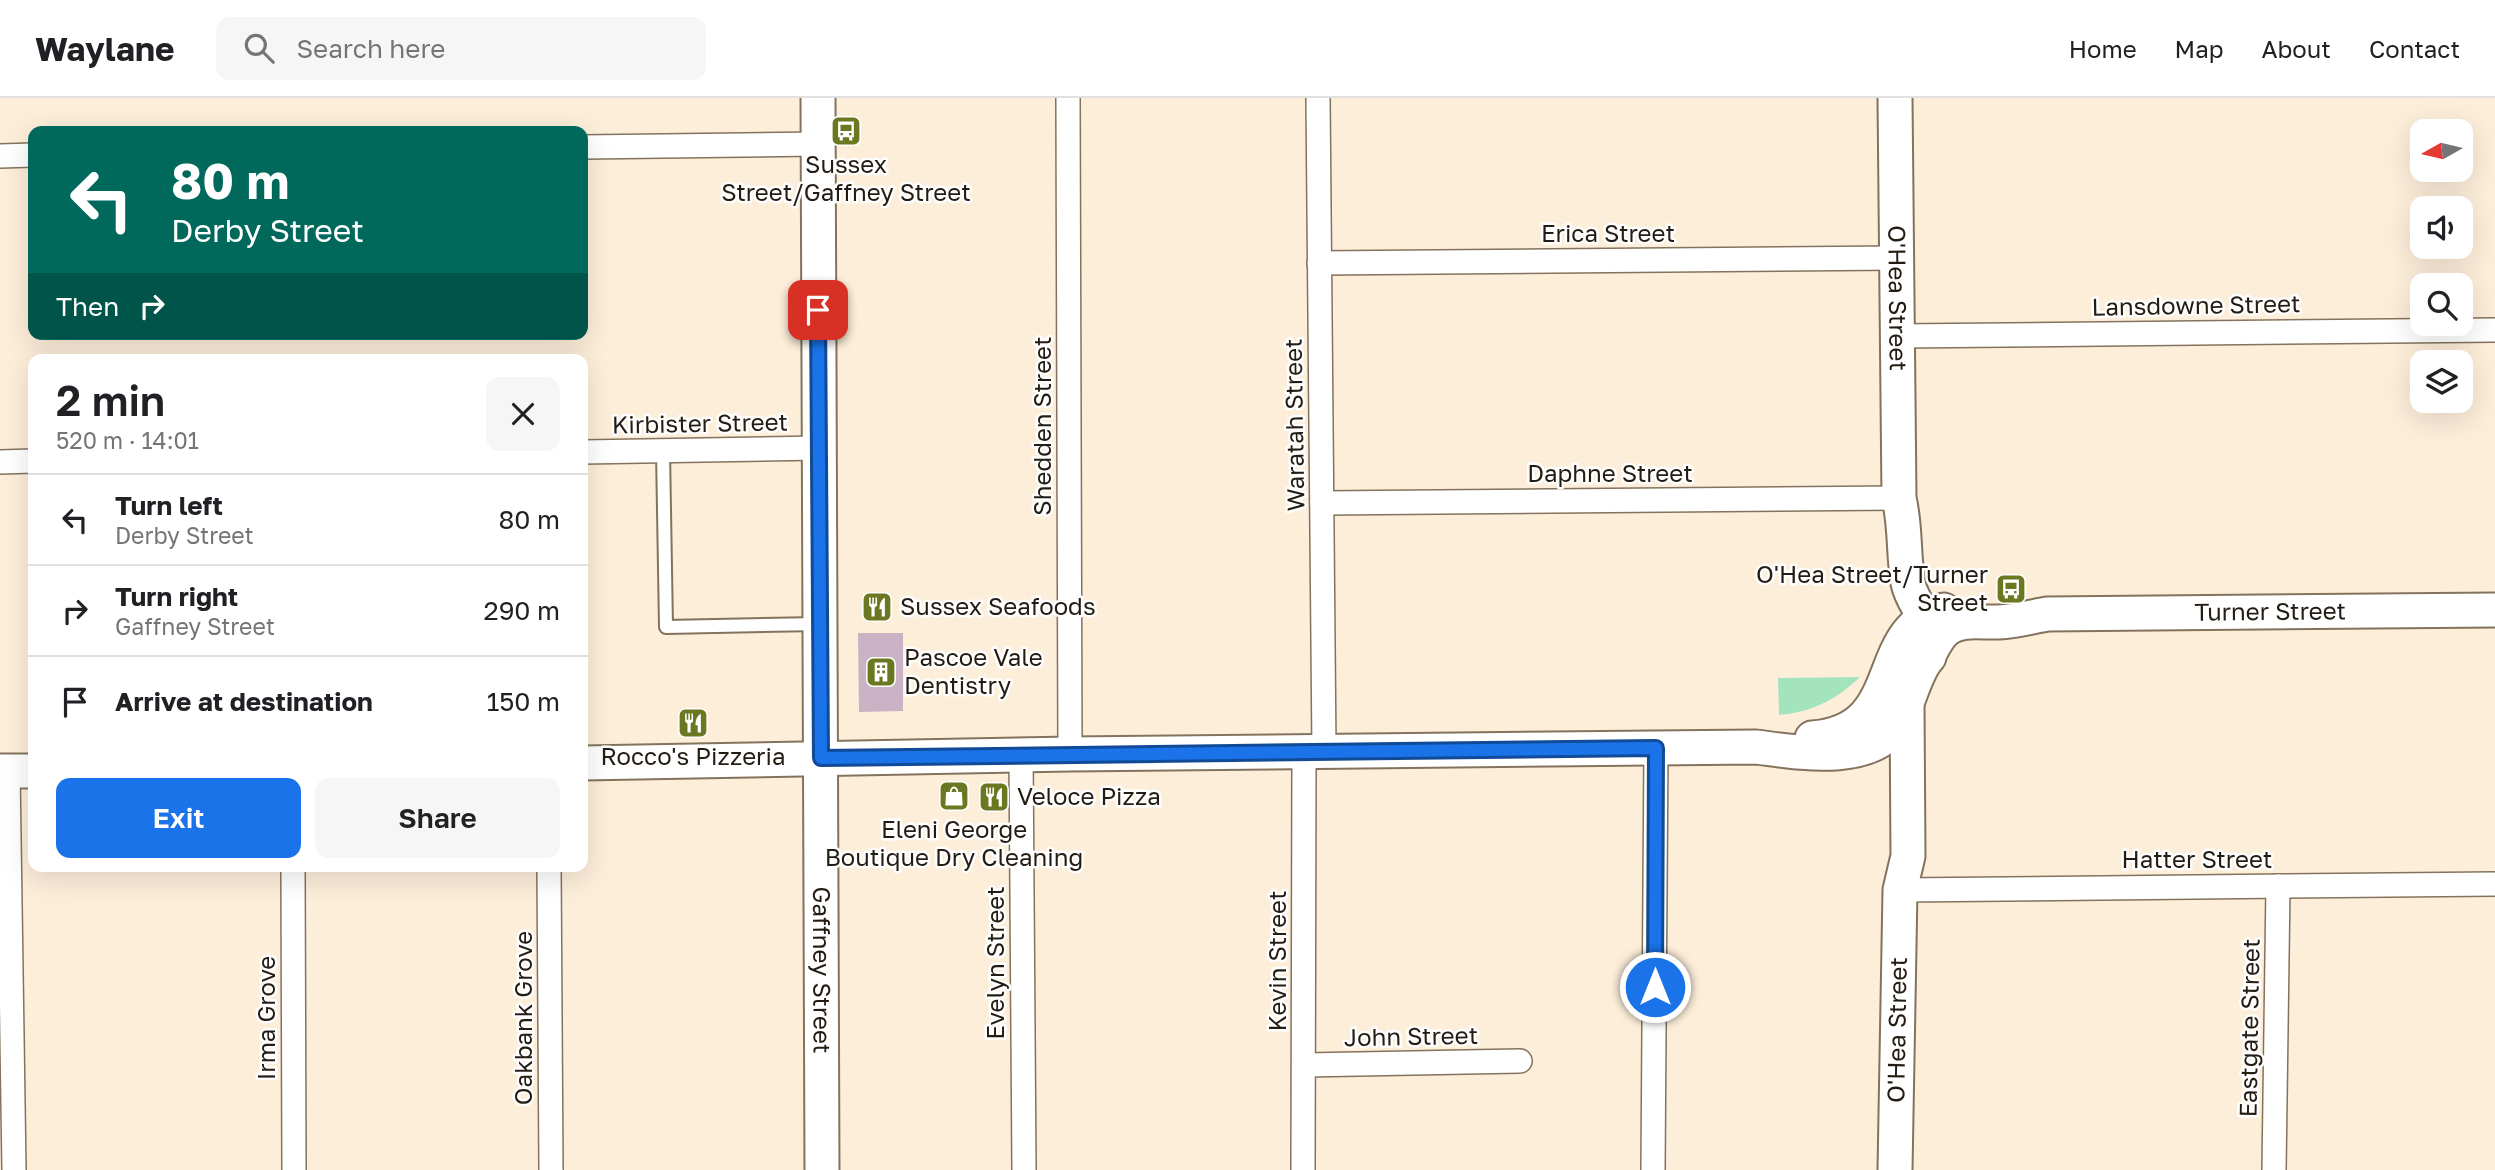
<!DOCTYPE html>
<meta charset="utf-8">
<style>
body{margin:0;font-family:"Golos Text",sans-serif;background:#f6f6f6;color:#202124;height:100vh;display:flex;flex-direction:column;font-size:26px;white-space:nowrap}
*{box-sizing:border-box;margin:0}
p{font-size:23px;color:#757577}
.icon{flex:none;width:38px;height:38px;fill:none;stroke:currentColor;stroke-width:2;stroke-linecap:round;stroke-linejoin:round}
.map{position:relative;flex:1;overflow:hidden}
.details{position:absolute;left:28px;top:256px;width:560px;height:518px;display:flex;flex-direction:column;background:#fff;border-radius:14px;box-shadow:0 7px 28px #0002}
.details>*{flex:none}
.guide{position:absolute;left:28px;top:28px;width:560px;height:214px;border-radius:14px;box-shadow:0 7px 28px #0002;background:#00695c;color:#fff;overflow:hidden}
.needle{width:46px;rotate:262deg}
.tools{position:absolute;left:2410px;top:21px;display:grid;gap:14px}
.tools a{display:grid;place-items:center;width:63px;height:63px;border-radius:14px;background:#fff;box-shadow:0 7px 28px #0002;font-size:35px}
.pin{position:absolute;display:grid;place-items:center;width:60px;height:60px;color:#fff;margin:-30px;border-radius:14px;box-shadow:0 4px 10px #0006}
.me{position:absolute;width:77px;margin:-38px;rotate:0deg;stroke-linejoin:round;filter:drop-shadow(0 0 5px #0008)}
.turn{display:flex;align-items:center;gap:24px;height:147px;padding:0 28px;font-size:32px}
.turn .icon{width:91px;height:91px;stroke-width:2.5}
.turn b{display:block;font-size:49px;line-height:60px}
.then{display:flex;align-items:center;height:66px;padding:0 28px;background:#0003;gap:14px;font-size:26px}
.round{display:grid;place-items:center;flex:none;width:74px;height:74px;border-radius:14px;background:#f6f6f6}
.overview{display:flex;align-items:center;justify-content:space-between;height:119px;padding:0 28px}
h1{font-size:42px;font-weight:600;line-height:52px}
.button{display:flex;gap:14px;margin-top:auto;padding:14px 28px}
.button a{flex:1;height:80px;border-radius:14px;background:#1a73e8;color:#fff;font-size:28px;font-weight:600;line-height:80px;text-align:center}
.button a+a{background:#f6f6f6;color:#202124}
ul{padding:0;list-style:none}
li{display:flex;align-items:center;gap:21px;height:91px;padding:0 28px;border-top:2px solid #e0e0e0}
li div{flex:1}
li b{display:block;font-size:26px}
li em{font-style:normal}
header{display:flex;align-items:center;gap:42px;box-sizing:border-box;height:98px;padding:0 35px;background:#fff;border-bottom:2px solid #e0e0e0}
header strong{font-size:33px}
nav{display:flex;gap:38px;margin-inline-start:auto;font-size:24px}
.search{width:490px;height:63px;background:#f6f6f6;display:flex;align-items:center;gap:18px;box-sizing:border-box;padding:0 24px;border-radius:14px;color:#757577;font-size:26px}
.map>svg:first-child{display:block}
.green{fill:#a3e4bd}
.building{fill:#cab1c3}
.lines{fill:none;stroke-linecap:round;stroke-linejoin:round}
.lane-casing{stroke:#83735d;stroke-width:16}
.street-casing{stroke:#83735d;stroke-width:26}
.secondary-casing{stroke:#83735d;stroke-width:37}
.lane{stroke:#fff;stroke-width:12}
.street{stroke:#fff;stroke-width:23}
.secondary{stroke:#fff;stroke-width:33}
.route-casing{stroke:#114b97;stroke-width:18}
.route{stroke:#1a73e8;stroke-width:12}
.labels{text-anchor:middle;stroke-width:5;stroke-linejoin:round;paint-order:stroke}
.poi-label{font-size:24px;fill:#231c13;stroke:#fefefe}
.street-label{font-size:24px;fill:#231c13;stroke:#fefefe}
</style>
<header>
<strong>Waylane</strong>
<div class="search"><svg class="icon" aria-label="search" viewBox="0 0 24 24"><circle cx="10" cy="10" r="6"/><path d="M15 15l6 6"/></svg>Search here</div>
<nav><a>Home</a><a>Map</a><a>About</a><a>Contact</a></nav>
</header>
<div class="map">
<svg width="2495" height="1072" viewBox="0 0 2495 1072">
<rect width="100%" height="100%" fill="#fdeeda"/>
<path class="green" d="M1860 579C1836 602 1812 614 1779 617L1778 580Z"/>
<polygon class="building" points="858,535 903,535 903,613 859,614"/>
<g class="lines">
<g class="lane-casing">
<polyline id="lane" points="663,353 666,529 819,526"/>
</g>
<g class="street-casing">
<g id="street">
<polyline points="1068,0 1070,656"/>
<polyline points="1318,0 1324,653"/>
<polyline points="583,49 818,46"/>
<polyline points="0,58 33,57"/>
<polyline points="1319,165 1897,160"/>
<polyline points="1898,238 2495,232"/>
<polyline points="583,354 819,350"/>
<polyline points="0,364 33,363"/>
<polyline points="1322,405 1899,400"/>
<polyline points="1021,657 1024,1072"/>
<polyline points="8,673 14,1072"/>
<polyline points="293,768 294,1072"/>
<polyline points="549,768 551,1072"/>
<polyline points="1900,792 2495,786"/>
<polyline points="1304,967 1520,963"/>
<polyline points="1303,1072 1304,654"/>
<polyline points="1653,1072 1656,650"/>
<polyline points="2274,1072 2278,788"/>
</g>
</g>
<g class="secondary-casing">
<g id="secondary">
<path id="s1" d="M818 0 822 1072"/>
<path id="s2" d="M1895 0 1899 400C1906 430 1903 456 1908 485 1911 501 1924 515 1929 531L1931 537 1929 559"/>
<path d="M1812 640C1909 633 1868 531 1944 512"/>
<path id="s3" d="M583 665 1070 656 1756 649C1797 654 1870 668 1897 626 1908 608 1912 586 1923 567 1931 556 1935 540 1947 531 1962 520 1982 525 1999 524 2015 523 2031 519 2047 516L2495 512"/>
<polyline points="0,673 33,673"/>
<path id="s4" d="M1895 1072 1900 792 1908 758 1907 605"/>
</g>
</g>
<use href="#lane" class="lane"/>
<use href="#street" class="street"/>
<use href="#secondary" class="secondary"/>
</g>
<g class="lines">
<g class="route-casing">
<polyline id="route" points="818,212 821,660 1656,650 1655,889"/>
</g>
<use href="#route" class="route"/>
</g>
<defs>
<g id="bus-square" transform="scale(1.575)"><rect x="-9" y="-9" width="18" height="18" rx="4" fill="#6c7722" stroke="#fefefe"/><path d="M-5-6H5V4H4V6H2V4H-2V6H-4V4H-5ZM-3.5-4V0h7V-4ZM-3.5 1.2v1.5H-2V1.2ZM2 1.2v1.5H3.5V1.2Z" fill="#fff"/></g>
<g id="restaurant-square" transform="scale(1.575)"><rect x="-9" y="-9" width="18" height="18" rx="4" fill="#6c7722" stroke="#fefefe"/><path d="M-5-6h1v4h1v-4h1v4h1v-4h1v5L-1.5 .5V6h-2V.5L-5-1ZM5-6V6H3V1.5H1.5Q1.5-4 5-6Z" fill="#fff"/></g>
<g id="building-square" transform="scale(1.575)"><rect x="-9" y="-9" width="18" height="18" rx="4" fill="#6c7722" stroke="#fefefe"/><path d="M-4-6H4V6H1V3H-1V6H-4ZM-2.5-4.3h1.7v1.8h-1.7ZM.8-4.3h1.7v1.8H.8ZM-2.5-1h1.7V.8h-1.7ZM.8-1h1.7V.8H.8Z" fill="#fff"/></g>
<g id="shop-square" transform="scale(1.575)"><rect x="-9" y="-9" width="18" height="18" rx="4" fill="#6c7722" stroke="#fefefe"/><path d="M-5-2.5h2.3a2.7 3.5 0 0 1 5.4 0H5L5.5 6h-11ZM-1.5-2.5h3a1.5 2.3 0 0 0-3 0Z" fill="#fff"/></g>
</defs>
<g fill-rule="evenodd">
<use href="#bus-square" x="846" y="33"/>
<use href="#bus-square" x="2011" y="491"/>
<use href="#restaurant-square" x="877" y="509"/>
<use href="#building-square" x="881" y="574"/>
<use href="#restaurant-square" x="693" y="625"/>
<use href="#shop-square" x="954" y="698"/>
<use href="#restaurant-square" x="994" y="699"/>
</g>
<g class="labels">
<g class="poi-label">
<text x="846" y="75">Sussex<tspan x="846" dy="28">Street/Gaffney Street</tspan></text>
<text x="1988" y="485" text-anchor="end">O'Hea Street/Turner<tspan x="1988" dy="28">Street</tspan></text>
<text x="900" y="517" text-anchor="start">Sussex Seafoods</text>
<text x="904" y="568" text-anchor="start">Pascoe Vale<tspan x="904" dy="28">Dentistry</tspan></text>
<text x="693" y="667">Rocco's Pizzeria</text>
<text x="1017" y="707" text-anchor="start">Veloce Pizza</text>
<text x="954" y="740">Eleni George<tspan x="954" dy="28">Boutique Dry Cleaning</tspan></text>
</g>
<g class="street-label">
<text x="1608" y="144">Erica Street</text>
<text dy="8" stroke="none"><textPath href="#s2" startOffset="200">O'Hea Street</textPath></text>
<text transform="translate(2196 208) rotate(-1)" y="8">Lansdowne Street</text>
<text transform="translate(700 326) rotate(-1)" y="8">Kirbister Street</text>
<text transform="translate(1295 327) rotate(-91)" y="8">Waratah Street</text>
<text transform="translate(1043 328) rotate(-90)" y="8">Shedden Street</text>
<text x="1610" y="384">Daphne Street</text>
<text dy="8" stroke="none"><textPath href="#s3" startOffset="1757">Turner Street</textPath></text>
<text x="2197" y="770">Hatter Street</text>
<text transform="translate(1278 863) rotate(-90)" y="8">Kevin Street</text>
<text transform="translate(996 865) rotate(-90)" y="8">Evelyn Street</text>
<text dy="8" stroke="none"><textPath href="#s1" startOffset="872">Gaffney Street</textPath></text>
<text transform="translate(267 920) rotate(-90)" y="8">Irma Grove</text>
<text transform="translate(524 920) rotate(-90)" y="8">Oakbank Grove</text>
<text transform="translate(2250 930) rotate(-89)" y="8">Eastgate Street</text>
<text dy="8" stroke="none"><textPath href="#s4" startOffset="140">O'Hea Street</textPath></text>
<text transform="translate(1411 939) rotate(-1)" y="8">John Street</text>
</g>
</g>
</svg>
<div class="tools">
<a><svg class="needle" viewBox="-14 -14 28 28"><path d="M0-13l5 13h-10z" fill="#e53935"/><path d="M0 13l5-13h-10z" fill="#757577"/></svg></a>
<a><svg class="icon" aria-label="sound" viewBox="0 0 24 24"><path d="M4 9h4l5-4v14l-5-4H4zM17 9q2 3 0 6"/></svg></a>
<a><svg class="icon" aria-label="search" viewBox="0 0 24 24"><circle cx="10" cy="10" r="6"/><path d="M15 15l6 6"/></svg></a>
<a><svg class="icon" aria-label="layers" viewBox="0 0 24 24"><path d="M12 4l9 5-9 5-9-5zM3 14l9 5 9-5"/></svg></a>
</div>
<div class="pin" style="left:818px;top:212px;background:#d93025"><svg class="icon" aria-label="arrive" viewBox="0 0 24 24"><path d="M6 21V4h12l-3 4 3 4H6"/></svg></div>
<svg class="me" style="left:1655px;top:889px" viewBox="-20 -20 40 40"><circle r="17" fill="#1a73e8" stroke="#fff" stroke-width="3"/><path d="M0-11L8 9 0 5-8 9z" fill="#fff"/></svg>
<div class="guide">
<div class="turn"><svg class="icon" aria-label="left" viewBox="0 0 24 24"><path d="M17 20v-9H6M10 6l-5 5 5 5"/></svg><div><b>80 m</b>Derby Street</div></div>
<div class="then">Then<svg class="icon" aria-label="right" viewBox="0 0 24 24"><path d="M7 20v-9h11M14 6l5 5-5 5"/></svg></div>
</div>
<section class="details">
<div class="overview"><div><h1>2 min</h1><p>520 m · 14:01</p></div><a class="round"><svg class="icon" aria-label="close" viewBox="0 0 24 24"><path d="M6 6l12 12M18 6L6 18"/></svg></a></div>
<ul>
<li><svg class="icon" aria-label="left" viewBox="0 0 24 24"><path d="M17 20v-9H6M10 6l-5 5 5 5"/></svg><div><b>Turn left</b><p>Derby Street</p></div><em>80 m</em></li>
<li><svg class="icon" aria-label="right" viewBox="0 0 24 24"><path d="M7 20v-9h11M14 6l5 5-5 5"/></svg><div><b>Turn right</b><p>Gaffney Street</p></div><em>290 m</em></li>
<li><svg class="icon" aria-label="arrive" viewBox="0 0 24 24"><path d="M6 21V4h12l-3 4 3 4H6"/></svg><div><b>Arrive at destination</b></div><em>150 m</em></li>
</ul>
<div class="button"><a>Exit</a><a>Share</a></div>
</section>
</div>
